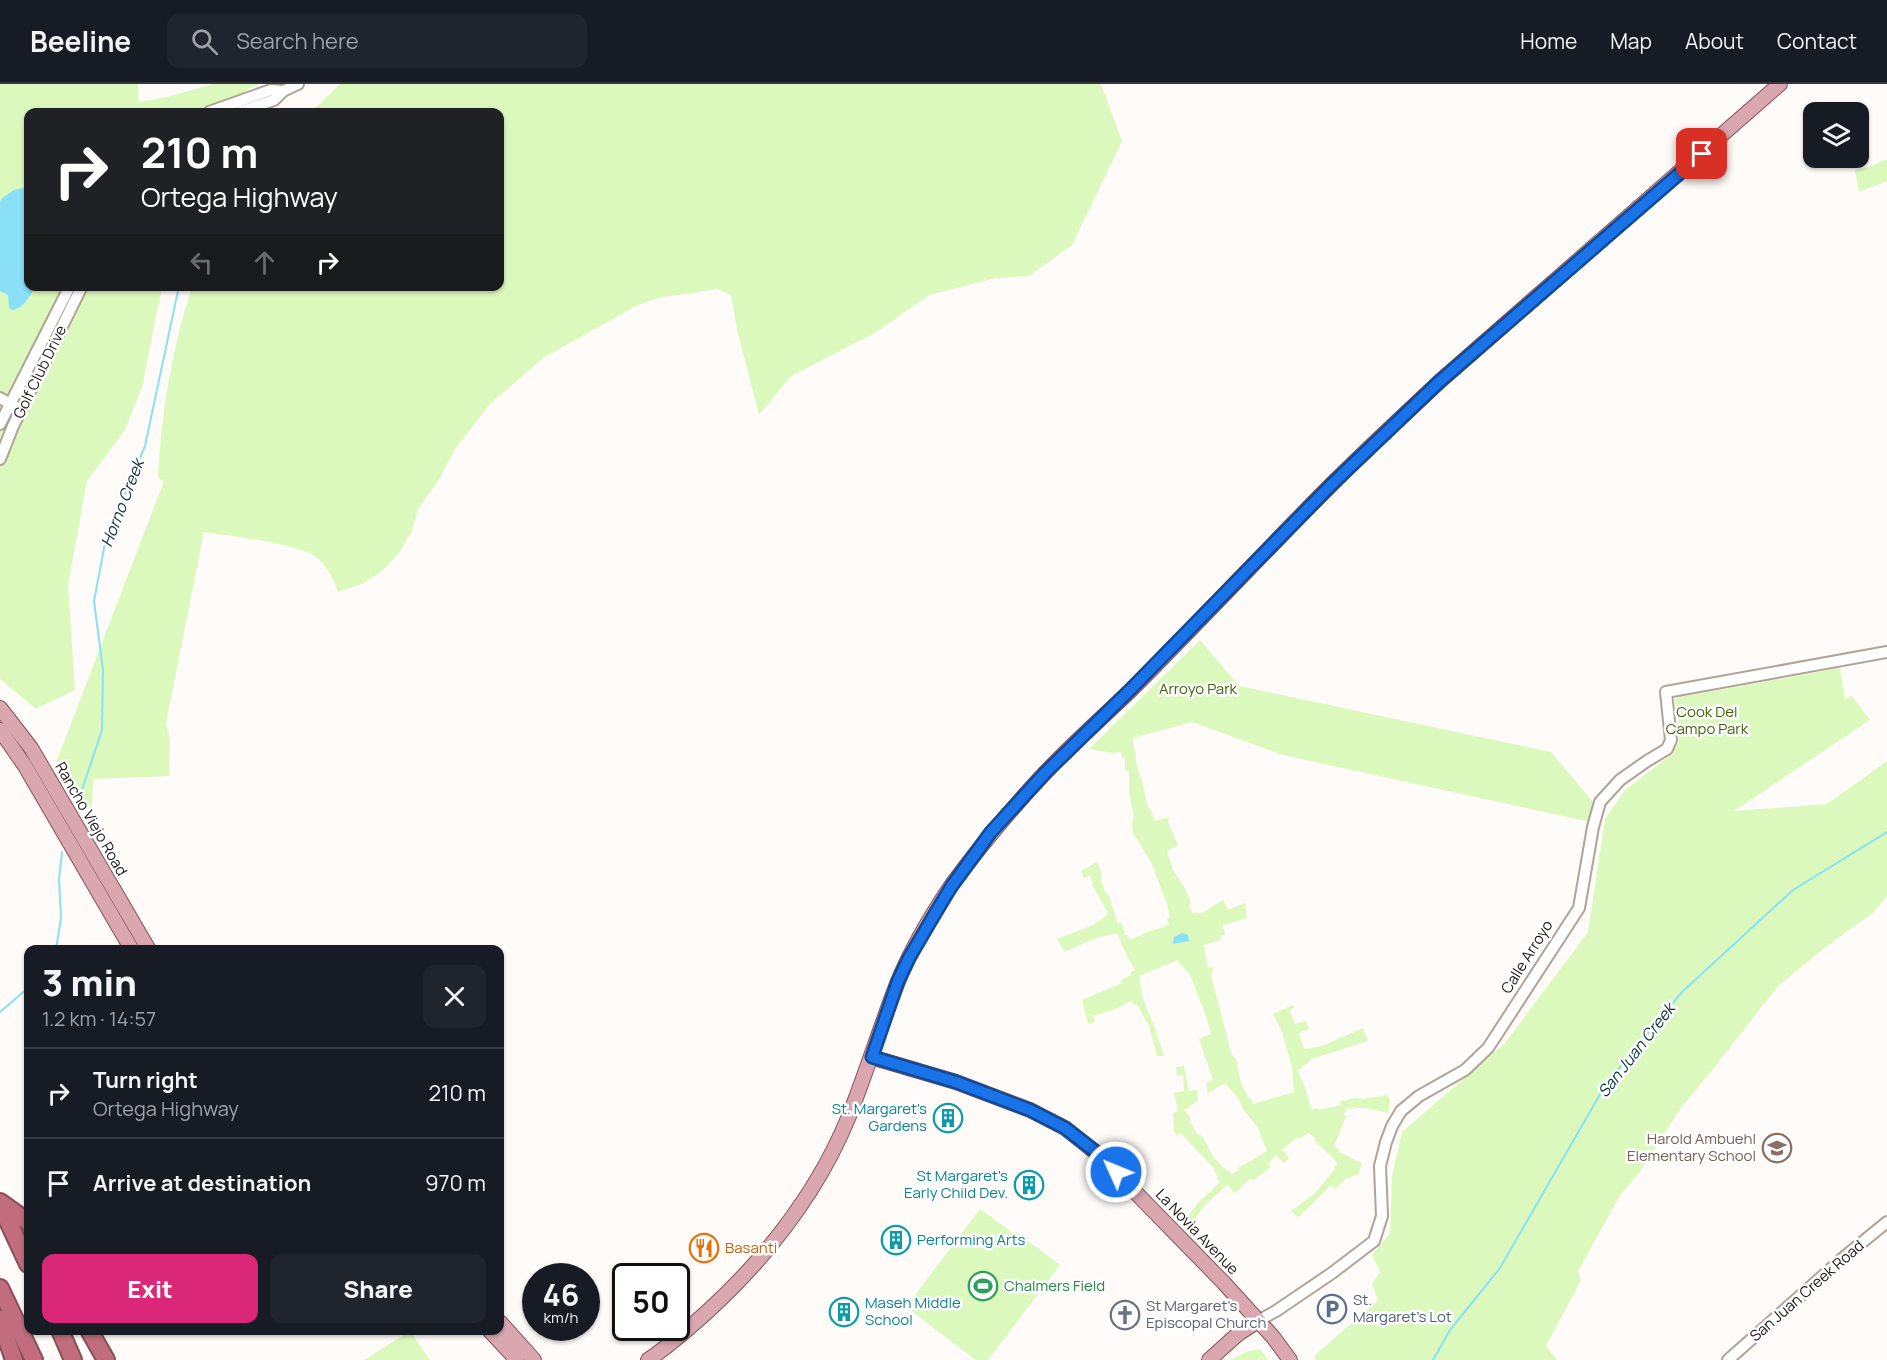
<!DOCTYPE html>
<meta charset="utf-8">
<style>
body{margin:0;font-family:Manrope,sans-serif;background:#20242c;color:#f1f3f6;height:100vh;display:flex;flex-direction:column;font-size:22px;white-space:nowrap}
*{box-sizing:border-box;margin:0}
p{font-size:20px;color:#9ea1a6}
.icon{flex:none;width:33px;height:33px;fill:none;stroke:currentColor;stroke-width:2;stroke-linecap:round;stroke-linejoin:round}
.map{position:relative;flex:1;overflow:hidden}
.sheet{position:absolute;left:24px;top:861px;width:480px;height:390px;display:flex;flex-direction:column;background:#171b24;border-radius:12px;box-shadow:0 2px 4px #0004}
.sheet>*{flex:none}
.hud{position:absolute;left:24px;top:24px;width:480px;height:183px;border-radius:12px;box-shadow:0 2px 4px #0004;background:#202124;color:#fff;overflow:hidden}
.buttons{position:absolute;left:1803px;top:18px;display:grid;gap:12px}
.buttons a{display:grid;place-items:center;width:66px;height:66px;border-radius:12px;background:#171b24;box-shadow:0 2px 4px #0004;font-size:30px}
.speed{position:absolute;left:522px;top:1179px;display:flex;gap:12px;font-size:30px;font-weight:700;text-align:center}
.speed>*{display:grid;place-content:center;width:78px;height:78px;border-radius:50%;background:#171b24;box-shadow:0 2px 4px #0004;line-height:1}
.speed small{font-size:15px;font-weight:400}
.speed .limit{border:3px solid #111;border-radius:9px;background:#fff;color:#111}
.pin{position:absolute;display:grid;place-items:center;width:51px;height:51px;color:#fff;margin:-26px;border-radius:12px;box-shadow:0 3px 9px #0006}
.me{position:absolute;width:66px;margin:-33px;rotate:314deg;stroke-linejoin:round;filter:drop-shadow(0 0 4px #0008)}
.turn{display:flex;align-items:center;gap:21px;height:126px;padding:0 18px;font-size:27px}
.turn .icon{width:78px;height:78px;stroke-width:2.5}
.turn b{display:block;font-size:42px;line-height:51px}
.lanes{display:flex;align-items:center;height:57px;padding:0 18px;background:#0003;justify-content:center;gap:30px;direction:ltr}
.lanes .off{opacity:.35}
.round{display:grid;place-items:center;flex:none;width:63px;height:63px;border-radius:12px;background:#20242c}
.overview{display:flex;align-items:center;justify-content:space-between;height:102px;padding:0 18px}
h1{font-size:36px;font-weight:800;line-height:45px}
.primary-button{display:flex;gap:12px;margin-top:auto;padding:12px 18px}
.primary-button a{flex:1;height:69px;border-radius:12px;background:#db2777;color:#fff;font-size:24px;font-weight:800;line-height:69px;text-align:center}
.primary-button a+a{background:#20242c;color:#f1f3f6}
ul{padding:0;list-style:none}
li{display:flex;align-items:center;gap:18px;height:90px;padding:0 18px;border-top:2px solid #363941}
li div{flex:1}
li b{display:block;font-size:22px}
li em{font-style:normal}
header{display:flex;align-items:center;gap:36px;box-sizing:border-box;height:84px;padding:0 30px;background:#171b24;border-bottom:2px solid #363941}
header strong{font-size:28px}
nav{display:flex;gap:33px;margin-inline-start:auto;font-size:21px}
.search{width:420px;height:54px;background:#20242c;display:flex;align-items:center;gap:15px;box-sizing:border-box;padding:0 21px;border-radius:12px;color:#9ea1a6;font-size:22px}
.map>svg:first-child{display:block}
.green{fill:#dbf9bd}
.water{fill:#8ae0f7}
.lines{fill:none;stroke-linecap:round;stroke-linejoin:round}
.stream{stroke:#8ae0f7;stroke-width:2}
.minor-casing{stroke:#b3a397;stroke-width:14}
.major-casing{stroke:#874f57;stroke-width:16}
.highway-casing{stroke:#874f57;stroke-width:20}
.minor{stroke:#fff;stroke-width:10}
.major{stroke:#daa7b1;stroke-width:14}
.highway{stroke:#c16d7d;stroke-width:16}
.route-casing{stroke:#114b97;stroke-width:15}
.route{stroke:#1a73e8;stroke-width:10}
.labels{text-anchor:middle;stroke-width:5;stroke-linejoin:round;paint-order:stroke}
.street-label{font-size:15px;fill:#1b1611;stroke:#fff}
.park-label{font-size:15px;fill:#416308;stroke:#fff}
.culture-label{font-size:15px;fill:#0d838f;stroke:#fff;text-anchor:end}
.education-label{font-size:15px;fill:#785e54;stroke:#fff;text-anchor:end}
.food-label{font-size:15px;fill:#c56008;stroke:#fff;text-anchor:start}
.leisure-label{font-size:15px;fill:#27864d;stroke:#fff;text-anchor:start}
.service-label{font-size:15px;fill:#4e5e75;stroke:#fff;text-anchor:start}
.worship-label{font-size:15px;fill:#5b616d;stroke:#fff;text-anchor:start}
.water-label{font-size:16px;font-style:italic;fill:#08323c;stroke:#fff}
</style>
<header>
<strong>Beeline</strong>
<div class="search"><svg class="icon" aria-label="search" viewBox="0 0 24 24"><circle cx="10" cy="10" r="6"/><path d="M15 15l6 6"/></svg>Search here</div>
<nav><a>Home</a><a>Map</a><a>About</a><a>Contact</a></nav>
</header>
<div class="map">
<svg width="1887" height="1276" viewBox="0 0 1887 1276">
<rect width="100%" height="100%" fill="#fefbf8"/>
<g class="green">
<polygon points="0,0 138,0 139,18 167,13 213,0 260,0 249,4 237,28 28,28 28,202 162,203 142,303 125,346 87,397 68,502 75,606 36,625 0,595"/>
<path d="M340 0H1101L1122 57 1072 161 1029 192 996 194 929 211 876 248 790 293 759 331 737 246 731 211 717 205 658 214 636 222 543 274 490 320 455 365 439 396 418 425 412 447 399 469 383 486 362 500 338 508C333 494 328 483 316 473 297 459 229 452 204 448L166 639 170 657 169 692 93 695 92 728 57 676 164 397 158 393C161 329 172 264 192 203L500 202V28H311Z"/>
<polygon points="1887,75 1887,97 1859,108 1855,86 1869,83"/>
<path d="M1200 556 1239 602 1551 668 1594 719 1590 738 1283 671 1192 638 1133 654 1137 683 1142 697 1148 723 1152 728 1154 737 1170 733 1168 738 1178 761 1167 767 1173 786 1184 803 1191 818 1189 823 1193 830 1198 828 1200 830 1223 816 1228 826 1245 819 1247 834 1223 841 1225 851 1220 852 1221 856 1204 861 1208 884 1214 883 1211 891 1230 964 1232 971 1236 975 1241 999 1249 1015 1251 1014 1253 1020 1294 1008 1292 983 1282 948 1273 930 1293 921 1294 924 1290 926 1295 940 1306 937 1309 945 1299 949 1304 965 1322 962 1363 944 1368 957 1311 975 1307 980 1302 982 1303 984 1297 986 1304 1001 1312 1026 1317 1024 1319 1026C1326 1023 1333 1024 1341 1021L1340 1017C1345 1017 1349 1015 1354 1014 1358 1014 1361 1015 1364 1015 1372 1013 1380 1012 1388 1011L1390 1017 1388 1029 1367 1024H1359L1353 1023 1352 1025 1347 1024 1344 1031 1346 1032 1334 1063 1339 1065V1068L1362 1079 1358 1091H1354L1349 1095 1348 1093 1335 1105 1331 1101 1300 1132 1297 1133 1291 1127 1314 1110 1335 1085 1334 1083 1338 1079 1314 1056 1315 1054 1309 1049 1298 1055 1297 1053 1282 1066 1289 1074 1284 1079 1276 1071 1268 1080 1271 1083 1254 1096 1250 1095 1235 1109 1227 1101 1207 1119 1196 1133 1198 1136 1189 1143 1183 1137 1196 1122V1121L1220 1098 1216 1094 1218 1092 1214 1087 1215 1085 1180 1049 1178 1052 1174 1047 1173 1029 1178 1027 1174 1009 1184 1007 1183 991 1177 992 1176 983 1184 982 1189 1007 1197 1006 1198 1017 1184 1026 1190 1033V1038L1197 1050 1202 1052 1214 1074 1226 1086H1228L1232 1090 1239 1086 1238 1084 1267 1067 1258 1044 1243 1025 1238 1014 1225 999 1208 1009 1206 999 1213 996 1199 955 1211 950 1207 935 1190 890 1185 886 1183 881H1180L1178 876 1139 892 1141 897 1139 898 1143 909 1141 910 1153 939 1164 972H1157L1149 942 1137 920 1134 921 1132 916 1118 924 1093 932 1095 938 1088 940 1082 916 1122 899 1121 896 1131 891 1130 889 1135 886 1127 872 1117 849 1093 855 1065 868 1057 855 1093 841 1108 830 1092 800 1093 799 1090 792 1084 794 1081 787 1097 778 1101 788V797L1105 808 1109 812 1118 840 1122 839 1125 851H1128L1130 856 1145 849 1169 841 1167 835 1170 834 1167 820 1151 778 1133 749 1132 739 1134 733 1129 708V687H1125V674H1122V668L1113 669 1089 665Z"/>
<polygon points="1840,584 1845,615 1852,612 1870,636 1734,727 1827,720 1887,677 1887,812 1874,828 1827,862 1778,902 1713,985 1680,1025 1641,1086 1619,1113 1578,1187 1581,1196 1546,1262 1557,1276 1316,1276 1314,1272 1378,1216 1372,1200 1380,1188 1372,1171 1390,1149 1392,1092 1402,1048 1505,959 1588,848 1605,735 1625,706 1667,674 1673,668 1678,659 1680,647 1675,614"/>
<polygon points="980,1125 1012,1148 1016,1148 1060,1181 988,1276 976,1276 906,1223"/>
<polygon points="410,1247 430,1276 364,1276"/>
<polygon points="1260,1265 1268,1276 1230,1276 1248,1267"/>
</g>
<g class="water">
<path d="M23 104H28V202L35 203C29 213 24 225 11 226L9 223 8 211 0 207V118L1 115 14 106Z"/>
<polygon points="1182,849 1188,851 1189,857 1173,860 1174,853"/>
</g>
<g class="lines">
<g class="stream">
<polyline points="82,706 102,646 103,586 94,517 106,454 145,362 179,202"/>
<polyline points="56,866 61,833 59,795 62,768"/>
<polyline points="0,928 28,904"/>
<polyline points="1433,1276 1450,1246 1500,1184 1606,1000 1682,908 1793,806 1887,748"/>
</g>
<g class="minor-casing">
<g id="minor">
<polyline points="209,28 271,6 283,7"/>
<polyline points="239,28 274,16 283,7 298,0"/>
<polyline points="0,314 16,323"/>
<polyline points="0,340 70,202"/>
<polyline points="0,375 13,342 82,202"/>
<polyline points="1258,1237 1276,1227 1332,1189 1374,1157 1382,1132 1380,1082 1386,1058 1392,1042 1401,1027 1419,1012 1465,986 1488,964 1579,824 1593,743 1600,718 1620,696 1647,677 1667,665 1671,656 1666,608 1887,568"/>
<polyline points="1728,1276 1843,1174 1887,1138"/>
</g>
</g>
<g class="major-casing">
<g id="major">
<polyline points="0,624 31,664 149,866"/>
<polyline points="0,646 25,682 132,866"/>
<polyline points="871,973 956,998 1030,1026 1065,1044 1099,1071 1224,1199 1273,1253 1290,1276"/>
<polyline points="500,1238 534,1276"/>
<polyline points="489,1246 517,1276"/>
<path d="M648 1276C669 1262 688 1245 707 1228 767 1173 818 1108 849 1032 866 989 880 944 897 900 911 865 932 830 953 799 981 761 1011 725 1043 691 1071 661 1102 634 1131 606 1199 538 1264 468 1332 400 1367 365 1403 332 1439 298L1780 0"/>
<polyline points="1209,1276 1238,1250 1258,1237"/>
</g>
</g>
<g class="highway-casing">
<g id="highway">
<polyline points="0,1118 28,1138"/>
<polyline points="0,1120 28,1180"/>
<polyline points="0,1204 34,1276"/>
<polyline points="0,1235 14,1276"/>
<polyline points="60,1246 73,1276"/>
<polyline points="89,1246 106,1276"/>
</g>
</g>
<use href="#minor" class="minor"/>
<use href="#major" class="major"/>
<use href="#highway" class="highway"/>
</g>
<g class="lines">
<g class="route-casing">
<polyline id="route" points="1116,1088 1100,1071 1065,1044 1030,1026 956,998 872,973 898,897 909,874 933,833 951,803 991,748 1045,689 1130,606 1332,400 1439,298 1702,70"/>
</g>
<use href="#route" class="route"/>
</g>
<defs>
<g id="building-ring" transform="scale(1.5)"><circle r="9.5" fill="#fff" stroke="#0f9aa8" stroke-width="1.5"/><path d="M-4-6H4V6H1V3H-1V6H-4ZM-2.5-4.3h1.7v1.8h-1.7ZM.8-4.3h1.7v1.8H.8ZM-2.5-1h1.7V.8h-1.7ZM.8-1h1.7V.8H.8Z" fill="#0f9aa8"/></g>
<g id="school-ring" transform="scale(1.5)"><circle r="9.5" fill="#fff" stroke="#8d6e63" stroke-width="1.5"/><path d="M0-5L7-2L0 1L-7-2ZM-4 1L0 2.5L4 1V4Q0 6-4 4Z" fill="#8d6e63"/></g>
<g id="restaurant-ring" transform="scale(1.5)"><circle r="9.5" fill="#fff" stroke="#e8710a" stroke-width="1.5"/><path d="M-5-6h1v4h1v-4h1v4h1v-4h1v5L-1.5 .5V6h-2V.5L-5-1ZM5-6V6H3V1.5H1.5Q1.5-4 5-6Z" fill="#e8710a"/></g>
<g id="stadium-ring" transform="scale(1.5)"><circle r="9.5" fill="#fff" stroke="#2e9e5b" stroke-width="1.5"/><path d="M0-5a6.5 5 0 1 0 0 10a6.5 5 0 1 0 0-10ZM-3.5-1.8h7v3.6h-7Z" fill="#2e9e5b"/></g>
<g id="parking-ring" transform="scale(1.5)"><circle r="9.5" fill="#fff" stroke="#5c6f8a" stroke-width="1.5"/><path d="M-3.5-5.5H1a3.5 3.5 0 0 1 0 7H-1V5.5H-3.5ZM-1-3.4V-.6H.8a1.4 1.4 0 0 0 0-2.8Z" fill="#5c6f8a"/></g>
<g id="church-ring" transform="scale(1.5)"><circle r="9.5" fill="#fff" stroke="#6b7280" stroke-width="1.5"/><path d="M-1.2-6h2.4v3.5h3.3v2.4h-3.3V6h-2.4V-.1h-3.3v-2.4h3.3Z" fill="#6b7280"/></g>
</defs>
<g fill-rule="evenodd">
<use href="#building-ring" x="948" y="1034"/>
<use href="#school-ring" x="1777" y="1064"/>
<use href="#building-ring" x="1029" y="1101"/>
<use href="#building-ring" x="896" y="1156"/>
<use href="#restaurant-ring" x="704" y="1164"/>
<use href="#stadium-ring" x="983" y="1202"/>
<use href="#parking-ring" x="1332" y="1225"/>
<use href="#building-ring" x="844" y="1228"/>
<use href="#church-ring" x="1125" y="1231"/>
</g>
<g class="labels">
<g class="street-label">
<text transform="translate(40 288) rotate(-64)" y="5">Golf Club Drive</text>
<text transform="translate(91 735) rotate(60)" y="5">Rancho Viejo Road</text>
<text transform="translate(1527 873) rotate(-58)" y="5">Calle Arroyo</text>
<text transform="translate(1197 1148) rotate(46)" y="5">La Novia Avenue</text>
<text transform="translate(1807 1207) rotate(-41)" y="5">San Juan Creek Road</text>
</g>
<g class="park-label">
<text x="1198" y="610">Arroyo Park</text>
<text x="1707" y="633">Cook Del<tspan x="1707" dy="17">Campo Park</tspan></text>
</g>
<g class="culture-label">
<text x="927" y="1030">St. Margaret's<tspan x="927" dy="17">Gardens</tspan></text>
<text x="1008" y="1097">St Margaret's<tspan x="1008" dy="17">Early Child Dev.</tspan></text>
<text x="917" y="1161" text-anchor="start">Performing Arts</text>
<text x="865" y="1224" text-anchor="start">Maseh Middle<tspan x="865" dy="17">School</tspan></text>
</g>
<g class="education-label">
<text x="1756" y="1060">Harold Ambuehl<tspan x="1756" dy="17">Elementary School</tspan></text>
</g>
<g class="food-label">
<text x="725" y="1169">Basanti</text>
</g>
<g class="leisure-label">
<text x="1004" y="1207">Chalmers Field</text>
</g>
<g class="service-label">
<text x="1353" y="1221">St.<tspan x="1353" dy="17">Margaret's Lot</tspan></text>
</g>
<g class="worship-label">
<text x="1146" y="1227">St Margaret's<tspan x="1146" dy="17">Episcopal Church</tspan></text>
</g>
<g class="water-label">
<text transform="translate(122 419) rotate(-69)" y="6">Horno Creek</text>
<text transform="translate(1636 966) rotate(-52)" y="6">San Juan Creek</text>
</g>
</g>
</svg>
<div class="buttons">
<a><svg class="icon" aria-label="layers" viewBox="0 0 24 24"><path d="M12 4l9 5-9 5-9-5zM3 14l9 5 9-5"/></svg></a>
</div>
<div class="speed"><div>46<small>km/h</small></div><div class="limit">50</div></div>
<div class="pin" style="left:1702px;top:70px;background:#d93025"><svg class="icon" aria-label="arrive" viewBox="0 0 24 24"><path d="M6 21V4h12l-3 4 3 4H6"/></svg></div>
<svg class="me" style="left:1116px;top:1088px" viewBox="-20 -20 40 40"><circle r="17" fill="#1a73e8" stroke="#fff" stroke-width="3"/><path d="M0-11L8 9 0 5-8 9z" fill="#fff"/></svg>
<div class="hud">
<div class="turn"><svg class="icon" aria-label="right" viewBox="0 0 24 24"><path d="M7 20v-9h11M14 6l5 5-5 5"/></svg><div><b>210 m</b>Ortega Highway</div></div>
<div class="lanes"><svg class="icon off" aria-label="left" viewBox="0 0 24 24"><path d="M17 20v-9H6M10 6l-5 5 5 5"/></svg><svg class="icon off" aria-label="ahead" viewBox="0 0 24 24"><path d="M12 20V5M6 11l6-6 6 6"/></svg><svg class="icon" aria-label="right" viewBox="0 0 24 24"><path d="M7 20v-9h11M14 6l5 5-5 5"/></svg></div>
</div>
<section class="sheet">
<div class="overview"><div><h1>3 min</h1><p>1.2 km · 14:57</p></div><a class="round"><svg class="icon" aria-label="close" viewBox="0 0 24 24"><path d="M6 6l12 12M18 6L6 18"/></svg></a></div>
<ul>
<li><svg class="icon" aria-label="right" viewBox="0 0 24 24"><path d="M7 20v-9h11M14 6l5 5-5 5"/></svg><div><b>Turn right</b><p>Ortega Highway</p></div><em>210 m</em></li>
<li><svg class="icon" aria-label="arrive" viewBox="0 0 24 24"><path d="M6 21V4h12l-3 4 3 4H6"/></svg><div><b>Arrive at destination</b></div><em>970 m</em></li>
</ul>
<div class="primary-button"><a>Exit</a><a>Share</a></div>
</section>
</div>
